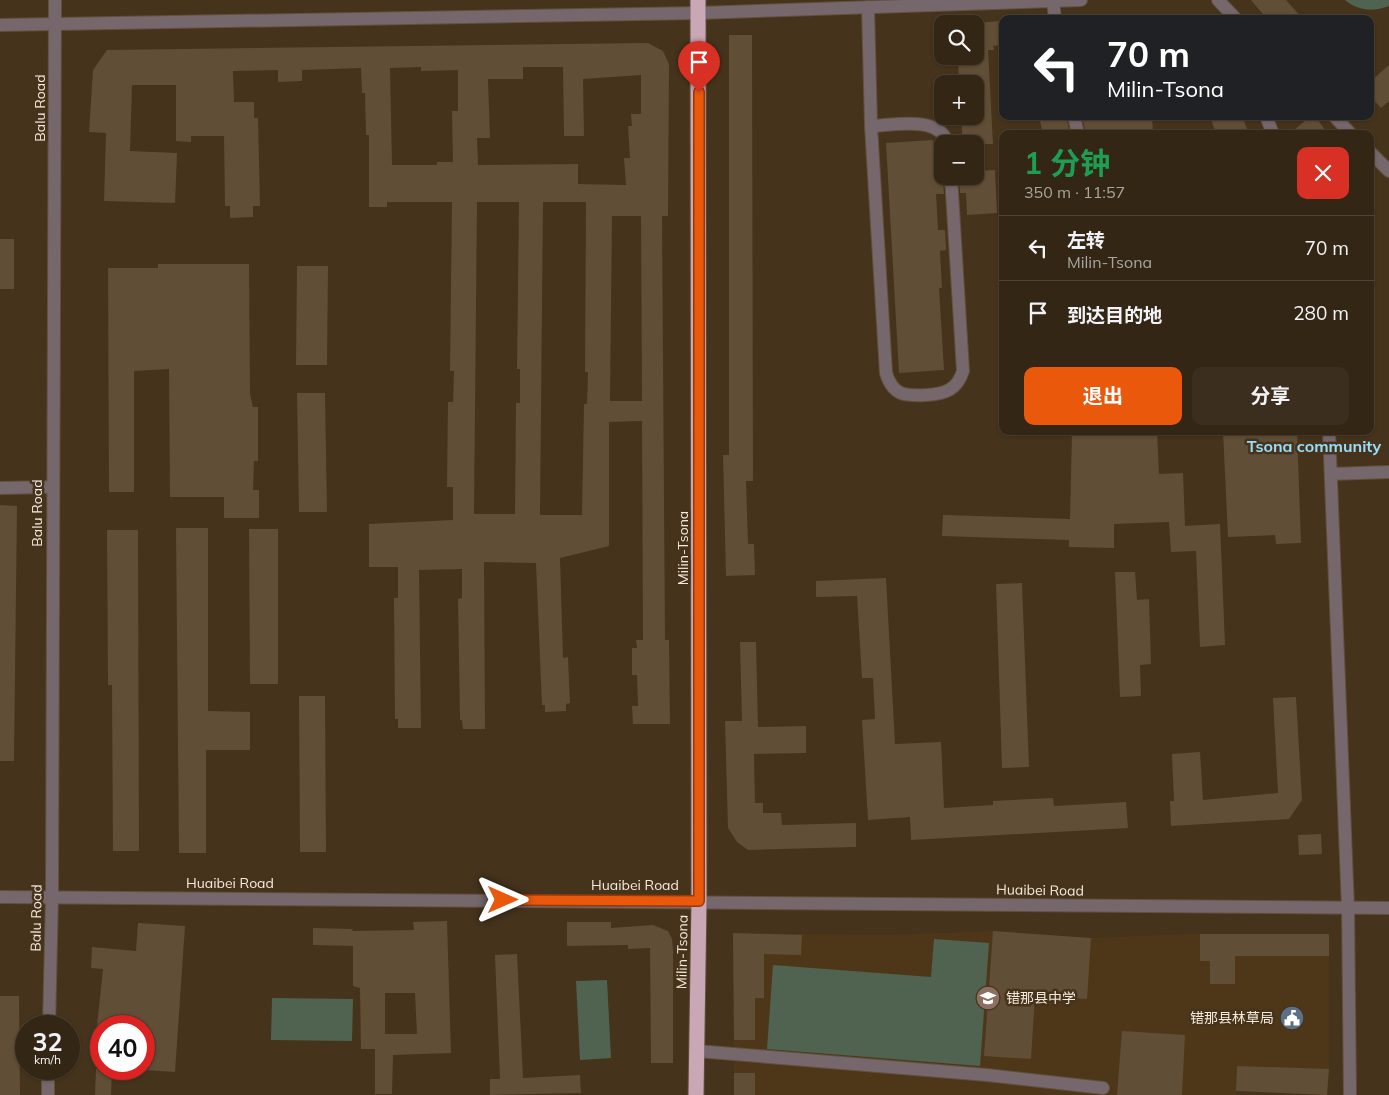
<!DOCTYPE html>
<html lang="zh">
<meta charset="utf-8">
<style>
body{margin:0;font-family:Mulish,"Noto Sans SC",sans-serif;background:#3c2e1e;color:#f1f3f6;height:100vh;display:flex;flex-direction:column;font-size:19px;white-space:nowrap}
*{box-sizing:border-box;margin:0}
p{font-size:16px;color:#a9a5a0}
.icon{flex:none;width:28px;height:28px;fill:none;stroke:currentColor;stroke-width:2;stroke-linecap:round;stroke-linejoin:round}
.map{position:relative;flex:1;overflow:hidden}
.drawer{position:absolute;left:999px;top:130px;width:375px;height:305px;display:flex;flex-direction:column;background:#342615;border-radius:10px;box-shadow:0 1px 4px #0004,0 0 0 1px #4e4334}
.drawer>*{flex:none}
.guide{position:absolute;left:999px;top:15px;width:375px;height:105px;border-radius:10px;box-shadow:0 1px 4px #0004,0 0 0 1px #4e4334;background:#202124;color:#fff;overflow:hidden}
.fabs{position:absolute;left:934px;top:15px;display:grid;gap:10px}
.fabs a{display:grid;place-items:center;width:50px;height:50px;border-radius:10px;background:#342615;box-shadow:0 1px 4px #0004,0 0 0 1px #4e4334;font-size:25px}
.speed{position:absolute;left:15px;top:1015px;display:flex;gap:10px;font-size:25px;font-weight:700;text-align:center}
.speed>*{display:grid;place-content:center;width:65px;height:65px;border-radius:50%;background:#342615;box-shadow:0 1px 4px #0004,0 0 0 1px #4e4334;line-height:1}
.speed small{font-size:12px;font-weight:400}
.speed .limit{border:8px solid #d22;background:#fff;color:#111}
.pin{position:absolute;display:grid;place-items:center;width:42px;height:42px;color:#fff;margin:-51px -21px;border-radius:50% 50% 50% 0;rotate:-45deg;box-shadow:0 0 5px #0007}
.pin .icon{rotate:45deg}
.me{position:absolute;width:55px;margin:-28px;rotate:90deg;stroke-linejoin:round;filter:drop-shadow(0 0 4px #0008)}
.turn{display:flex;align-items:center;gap:18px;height:105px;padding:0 25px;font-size:22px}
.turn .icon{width:65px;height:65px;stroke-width:2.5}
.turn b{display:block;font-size:35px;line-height:42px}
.round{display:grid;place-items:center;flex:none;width:52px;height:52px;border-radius:10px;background:#3c2e1e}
.overview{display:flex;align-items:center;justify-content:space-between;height:85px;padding:0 25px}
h1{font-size:30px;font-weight:700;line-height:38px;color:#1e9e55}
.button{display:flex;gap:10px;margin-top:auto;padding:10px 25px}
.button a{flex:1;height:58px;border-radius:10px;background:#ea580c;color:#fff;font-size:20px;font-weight:700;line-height:58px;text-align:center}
.button a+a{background:#3c2e1e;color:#f1f3f6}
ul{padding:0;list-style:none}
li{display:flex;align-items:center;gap:15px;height:65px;padding:0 25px;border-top:1px solid #4e4334}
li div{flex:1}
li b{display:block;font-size:19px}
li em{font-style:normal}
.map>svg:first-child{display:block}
.built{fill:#4e3719}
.green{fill:#506351}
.building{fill:#614e36;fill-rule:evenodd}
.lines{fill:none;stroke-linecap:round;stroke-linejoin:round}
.minor-casing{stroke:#61503b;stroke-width:14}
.highway-casing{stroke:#61503b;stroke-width:17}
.minor{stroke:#75676c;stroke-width:12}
.highway{stroke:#caa7b4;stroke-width:15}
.route-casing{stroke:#983908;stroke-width:12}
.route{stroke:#ea580c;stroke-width:9}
.labels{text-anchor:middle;stroke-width:5;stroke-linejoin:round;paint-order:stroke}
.street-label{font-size:14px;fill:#f5e9db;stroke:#45331c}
.poi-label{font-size:14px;fill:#f5e9db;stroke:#45331c;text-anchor:start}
.quarter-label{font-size:16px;font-weight:bold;fill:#98defa;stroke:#45331c}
</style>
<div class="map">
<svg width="1389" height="1095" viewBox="0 0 1389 1095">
<rect width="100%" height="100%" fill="#45331c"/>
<polygon class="built" points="993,931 1091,938 1186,934 1329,934 1329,1069 1327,1095 1237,1091 1236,1095 734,1095 733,933 886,935"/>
<g class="green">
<path d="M1345 0H1389V6C1373 12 1358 11 1345 0Z"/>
<polygon points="934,939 989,943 980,1066 767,1049 773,965 931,977"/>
<polygon points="607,980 611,1058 580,1060 576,981"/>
<polygon points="272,998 353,999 352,1041 271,1040"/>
</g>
<g class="building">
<polygon points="1251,0 1286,0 1303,19 1267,19"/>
<polygon points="1002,21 1002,45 993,46 994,50 988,50 993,144 963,144 961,116 975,116 975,84 959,84 958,56 975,56 975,23"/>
<polygon points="729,35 752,35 753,481 746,481 748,544 754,544 755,575 726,576 723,455 729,455"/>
<path d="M648 43 663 51 669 64 668 216H662L665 640H669L670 724H633L632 706H638L637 675H632V648H637L636 640H643L642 421 609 422V546L560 558 563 658 568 657 570 703 566 704V711L545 712V705H542L536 563 484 562 485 729H463L462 720H460L458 599 462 598V569L419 570 421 728H398V719H395L394 598H398V567H369V524L453 520V487H447L448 402H453L454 371H450L452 202H387V207H369V135H366L365 93H362L361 68 302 70V81L278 82V70L233 71 234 102H254V118H258L260 206H253V217L230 218V206H225L224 136H191V142L176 141V85H132L130 151 177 153 175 203 104 201 106 133 89 132 93 70 107 50ZM421 67V71L458 70V111H452L453 162H437V165H392L390 68ZM523 67H563L564 136H584L583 79 641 75V114H631L632 126H628L630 158H624L626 185 578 184V164L478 165 477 138H490L488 79H523ZM477 202H519L517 369H520V403H516L515 514H474ZM543 202H586L585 372H588L587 404H584L582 515H540ZM612 216H641L642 401H610Z"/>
<polygon points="1389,65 1389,101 1381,108 1370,96 1370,82"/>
<polygon points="1039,116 1066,116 1070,134 1043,134"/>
<polygon points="1082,116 1152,116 1153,134 1086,134"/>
<polygon points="1210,116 1242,116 1249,134 1216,134"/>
<polygon points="1311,116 1315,116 1328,134 1289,134"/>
<polygon points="933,140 935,173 942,173 944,194 936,194 938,230 945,230 946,250 940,251 942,288 939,288 944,370 899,373 886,143"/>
<polygon points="995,170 997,213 967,215 966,193 960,193 959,176 975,176 975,171"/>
<rect x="0" y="239" width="14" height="50"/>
<polygon points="158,264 249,264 250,394 253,407 258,407 258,461 254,461 253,490 259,490 259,518 224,518 224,497 170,497 169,369 134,371 134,492 109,492 108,268 158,268"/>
<polygon points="297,266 328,266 327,365 296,365"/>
<polygon points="297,393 325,393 327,512 299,512"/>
<polygon points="1072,431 1157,431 1159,474 1183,473 1185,526 1220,524 1225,645 1200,647 1196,551 1171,552 1169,522 1114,524 1114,548 1069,547 1069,540 942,536 943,515 1070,519"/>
<polygon points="1223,431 1297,431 1301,543 1276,544 1275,535 1228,537"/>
<polygon points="0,505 17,506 14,761 0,761"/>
<polygon points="176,528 208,528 208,711 250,712 250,750 206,750 206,853 179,853"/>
<polygon points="249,529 278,529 278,684 250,684"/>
<polygon points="107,530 138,530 139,851 113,851 112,685 108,685"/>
<polygon points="1115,572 1135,572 1137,600 1149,599 1151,664 1140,665 1141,696 1120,697"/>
<polygon points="886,578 895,744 941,742 944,808 993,805 993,801 1053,798 1054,806 1126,802 1128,828 911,840 910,817 868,820 862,720 875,719 873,678 862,678 857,596 816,597 816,581"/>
<polygon points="1022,583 1029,767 1002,768 996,584"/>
<polygon points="740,642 756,642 758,727 806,726 806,753 754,754 755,803 763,803 763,813 781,813 782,825 856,823 856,847 748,850 737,842 728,828 725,721 742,721"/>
<polygon points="299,696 325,696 326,852 300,852"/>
<polygon points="1296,697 1302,800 1289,819 1171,826 1170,801 1174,801 1172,754 1200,752 1203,800 1278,793 1273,698"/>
<polygon points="1321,834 1322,854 1299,855 1298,835"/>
<path d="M447 921 451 1053 393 1055 392 1094H375V1049H361L360 988 353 986V946L313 945V928L353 929 352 931 414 930 413 922ZM385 993H415L417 1034H385Z"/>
<polygon points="567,922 611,922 611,928 653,925 668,931 672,939 673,950 673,1063 651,1063 650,948 628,949 628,945 567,946"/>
<polygon points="138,923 185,926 175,1072 144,1070 144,1026 97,1026 103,969 91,968 92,947 136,951"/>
<polygon points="993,931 1091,938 1087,999 1035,995 1031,1059 984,1056"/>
<polygon points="733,933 802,935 801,955 764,954 764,998 755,998 755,1040 734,1040"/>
<polygon points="1200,934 1329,934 1329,956 1235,956 1235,984 1210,984 1210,961 1200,961"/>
<polygon points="517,954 523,1078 580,1075 581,1093 490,1095 490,1079 500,1079 495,955"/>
<polygon points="0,996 19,996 20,1095 0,1095"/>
<polygon points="1122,1031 1185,1035 1182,1095 1117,1095"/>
<polygon points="1237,1066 1329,1069 1327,1095 1236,1091"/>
<polygon points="96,1069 112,1069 111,1095 95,1095"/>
<rect x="734" y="1073" width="21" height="22"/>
</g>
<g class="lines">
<g class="minor-casing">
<g id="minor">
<polyline points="1218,0 1236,19"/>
<polyline points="1053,1 1055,19"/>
<path d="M868 7 871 126 886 373C893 396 905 396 926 395 945 394 957 390 963 371L951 176"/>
<polyline points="0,25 699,13 1081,0"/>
<polyline points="1074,116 1078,134"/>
<polyline points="1266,116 1273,134"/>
<polyline points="1334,116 1351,134"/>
<path d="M871 126C895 125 940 115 948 144"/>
<polyline points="1370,152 1389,171"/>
<polyline points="1329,431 1348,908 1350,1095"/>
<polyline points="1331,474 1389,472"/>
<polyline points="0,488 52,487"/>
<polyline points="0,897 1389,908"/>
<polyline points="49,1026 52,897 55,0"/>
<polyline points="697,1051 987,1075 1103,1088"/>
<polyline points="48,1095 48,1069"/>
</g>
</g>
<g class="highway-casing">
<polyline id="highway" points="696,1095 699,901 698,0"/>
</g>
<use href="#minor" class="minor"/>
<use href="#highway" class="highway"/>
</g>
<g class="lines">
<g class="route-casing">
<polyline id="route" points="503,900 699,901 699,92"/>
</g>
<use href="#route" class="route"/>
</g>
<defs>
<g id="school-disc" transform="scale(1.25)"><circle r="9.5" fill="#8d6e63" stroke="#45331c"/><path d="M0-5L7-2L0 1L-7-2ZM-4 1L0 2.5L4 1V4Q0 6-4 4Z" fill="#fff"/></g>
<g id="civic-disc" transform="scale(1.25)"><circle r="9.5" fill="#5c6f8a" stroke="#45331c"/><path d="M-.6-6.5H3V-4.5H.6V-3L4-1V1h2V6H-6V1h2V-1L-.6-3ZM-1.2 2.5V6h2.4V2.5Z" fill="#fff"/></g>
</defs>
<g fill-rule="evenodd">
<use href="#school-disc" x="988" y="998"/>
<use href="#civic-disc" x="1292" y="1018"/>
</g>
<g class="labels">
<g class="street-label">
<text transform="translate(40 108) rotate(-90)" y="5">Balu Road</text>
<text transform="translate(37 513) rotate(-90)" y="5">Balu Road</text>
<text transform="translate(683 548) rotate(-90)" y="5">Milin-Tsona</text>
<text x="230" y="888">Huaibei Road</text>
<text x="635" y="890">Huaibei Road</text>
<text transform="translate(1040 890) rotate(1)" y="5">Huaibei Road</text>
<text transform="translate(36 918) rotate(-89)" y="5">Balu Road</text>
<text transform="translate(682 952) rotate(-89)" y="5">Milin-Tsona</text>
</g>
<g class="poi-label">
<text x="1006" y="1003">错那县中学</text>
<text x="1274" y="1023" text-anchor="end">错那县林草局</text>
</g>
<g class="quarter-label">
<text x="1314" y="452">Tsona community</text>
</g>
</g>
</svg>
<div class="fabs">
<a><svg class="icon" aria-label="search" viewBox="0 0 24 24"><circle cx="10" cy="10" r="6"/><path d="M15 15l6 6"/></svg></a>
<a>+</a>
<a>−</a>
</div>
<div class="speed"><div>32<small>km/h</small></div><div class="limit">40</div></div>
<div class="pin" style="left:699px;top:92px;background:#d93025"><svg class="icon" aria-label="arrive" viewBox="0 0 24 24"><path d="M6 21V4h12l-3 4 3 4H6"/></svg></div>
<svg class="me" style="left:503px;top:900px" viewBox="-20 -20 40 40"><path d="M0-17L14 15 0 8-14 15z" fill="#ea580c" stroke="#fff" stroke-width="4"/></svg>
<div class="guide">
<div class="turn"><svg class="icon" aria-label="left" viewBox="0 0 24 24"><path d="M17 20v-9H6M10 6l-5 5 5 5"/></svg><div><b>70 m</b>Milin-Tsona</div></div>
</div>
<section class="drawer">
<div class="overview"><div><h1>1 分钟</h1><p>350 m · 11:57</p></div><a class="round" style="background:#d93025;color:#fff"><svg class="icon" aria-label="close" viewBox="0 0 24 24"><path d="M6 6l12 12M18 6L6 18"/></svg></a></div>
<ul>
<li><svg class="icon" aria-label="left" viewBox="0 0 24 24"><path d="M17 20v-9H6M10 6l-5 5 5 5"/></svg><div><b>左转</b><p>Milin-Tsona</p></div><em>70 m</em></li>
<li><svg class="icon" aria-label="arrive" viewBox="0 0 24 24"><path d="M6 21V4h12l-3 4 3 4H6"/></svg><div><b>到达目的地</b></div><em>280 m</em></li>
</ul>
<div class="button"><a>退出</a><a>分享</a></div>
</section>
</div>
